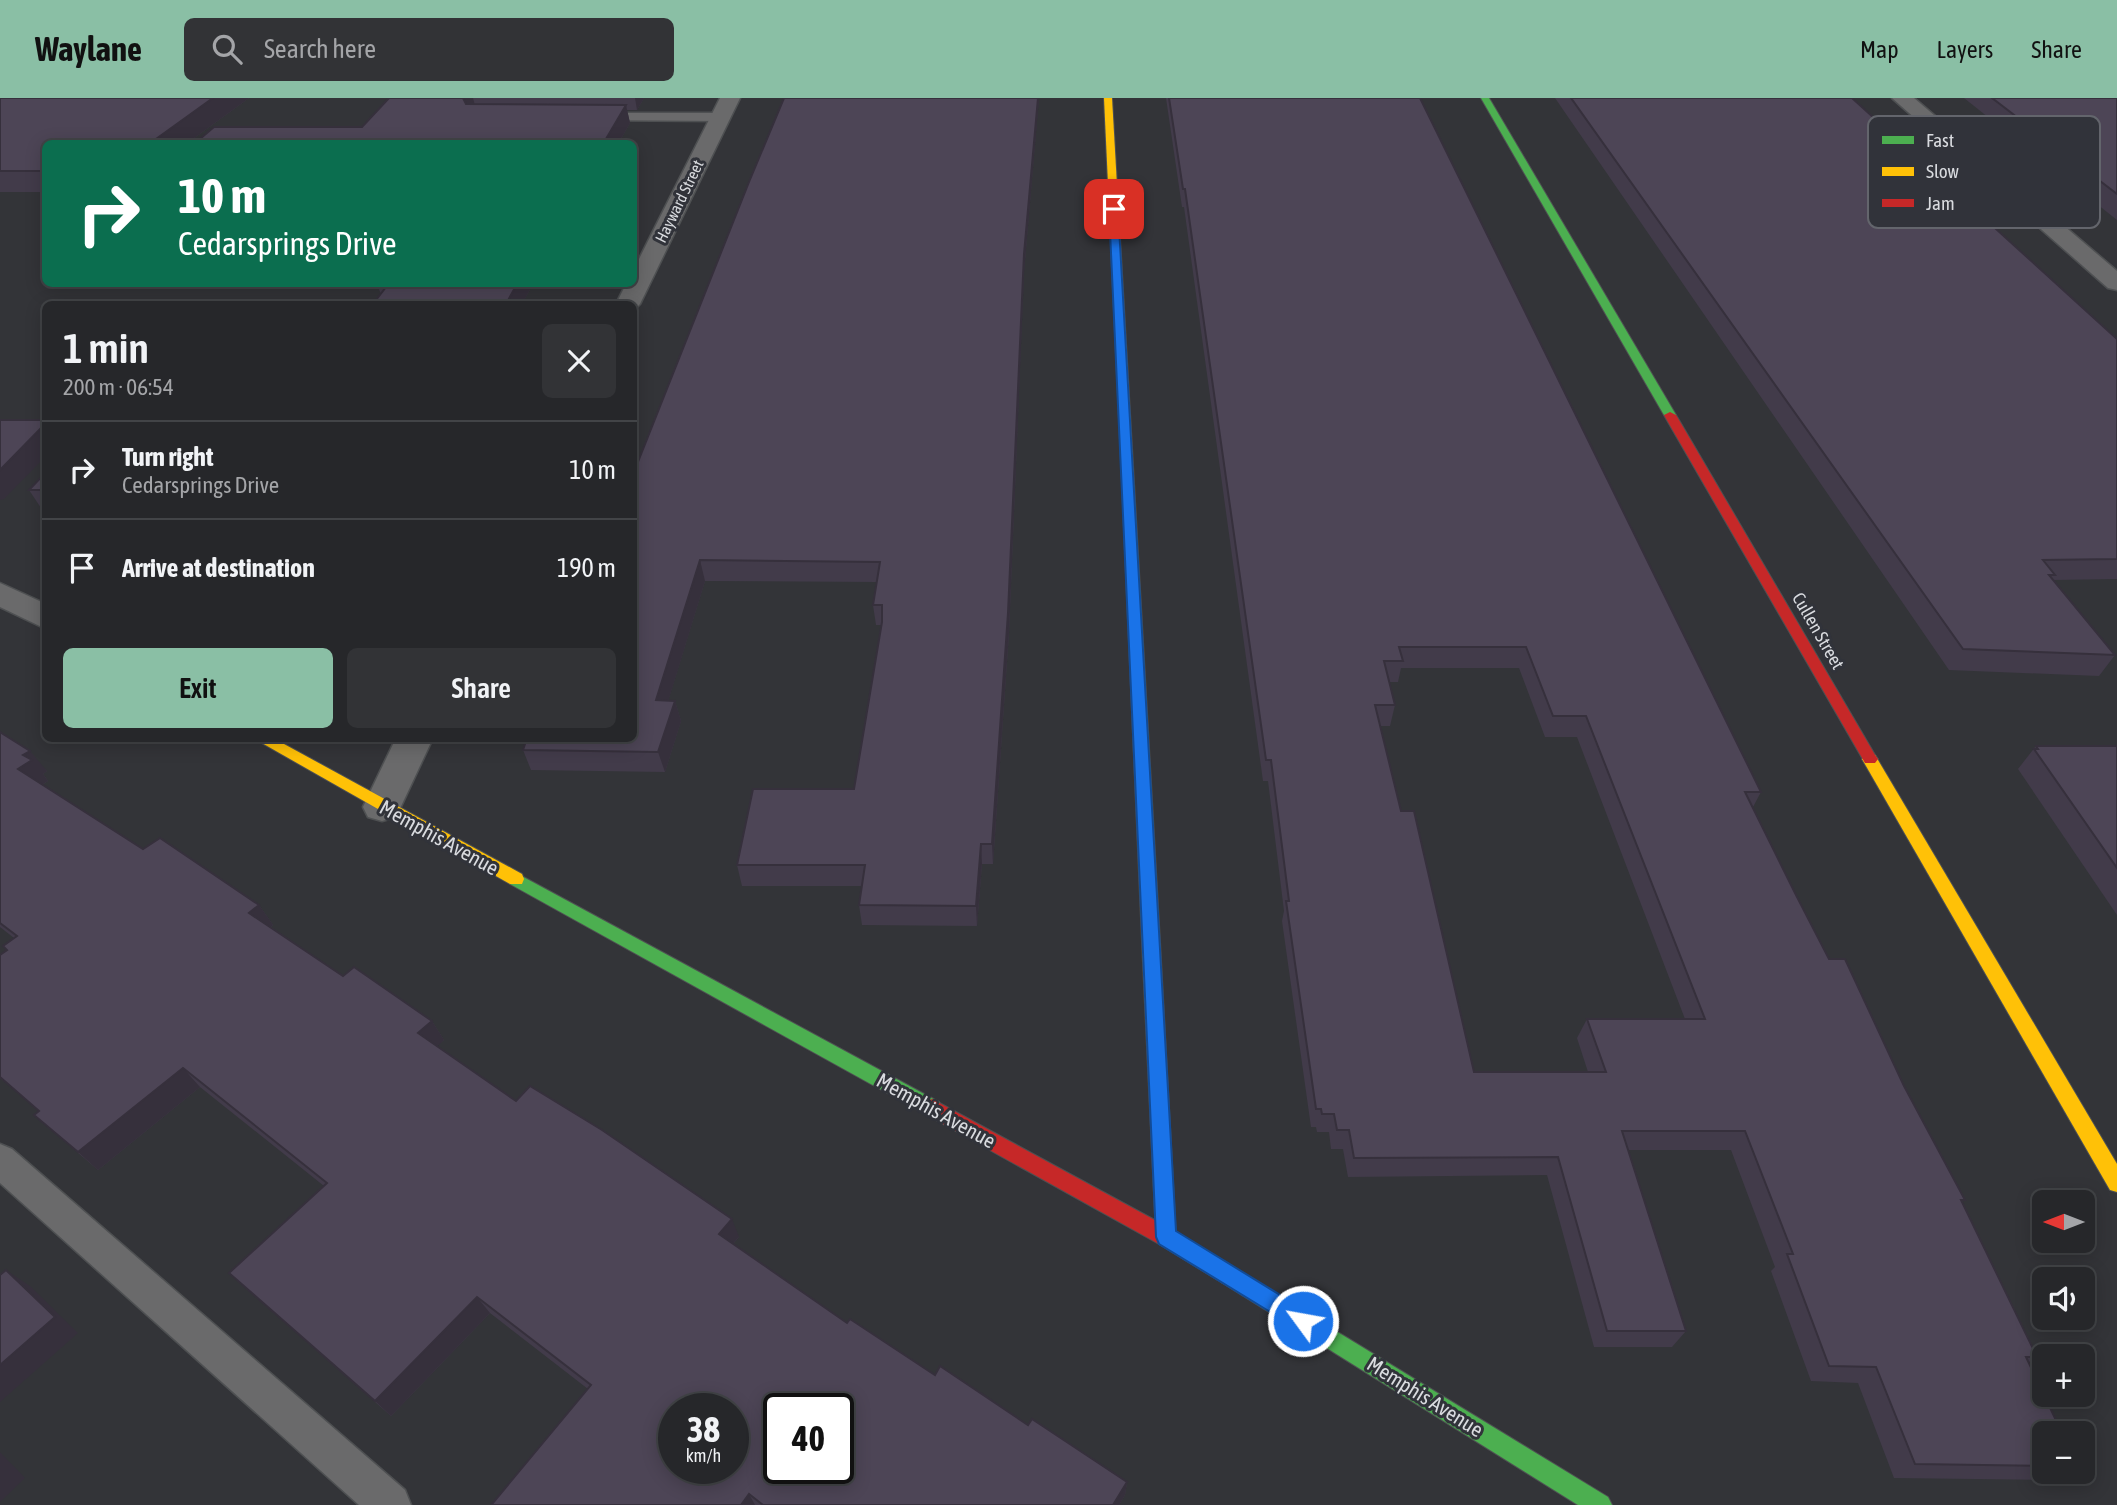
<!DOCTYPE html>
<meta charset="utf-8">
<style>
body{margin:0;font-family:"Asap Condensed",sans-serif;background:#323336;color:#f1f3f6;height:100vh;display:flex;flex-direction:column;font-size:26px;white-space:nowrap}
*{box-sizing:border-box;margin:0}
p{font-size:23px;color:#a4a5a8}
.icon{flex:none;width:38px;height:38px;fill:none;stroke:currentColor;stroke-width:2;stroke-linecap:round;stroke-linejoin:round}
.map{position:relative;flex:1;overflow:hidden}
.details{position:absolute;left:42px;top:203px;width:595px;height:441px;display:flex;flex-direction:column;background:#26272a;border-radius:10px;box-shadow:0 4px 18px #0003,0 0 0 2px #424447}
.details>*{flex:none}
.banner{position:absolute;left:42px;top:42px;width:595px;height:147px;border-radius:10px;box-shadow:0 4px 18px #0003,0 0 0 2px #424447;background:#0b6e4f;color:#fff;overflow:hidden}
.needle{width:46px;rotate:270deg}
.controls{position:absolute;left:2032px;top:1092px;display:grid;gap:14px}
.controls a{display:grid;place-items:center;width:63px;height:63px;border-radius:10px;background:#26272a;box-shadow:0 4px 18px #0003,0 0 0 2px #424447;font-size:35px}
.speed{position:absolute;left:658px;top:1295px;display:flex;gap:14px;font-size:35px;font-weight:700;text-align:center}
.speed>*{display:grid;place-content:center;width:91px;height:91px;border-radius:50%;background:#26272a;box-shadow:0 4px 18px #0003,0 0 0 2px #424447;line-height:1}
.speed small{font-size:18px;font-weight:400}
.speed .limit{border:4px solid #111;border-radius:10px;background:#fff;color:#111}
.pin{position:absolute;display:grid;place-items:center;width:60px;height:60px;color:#fff;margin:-30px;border-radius:14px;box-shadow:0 4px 10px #0006}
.me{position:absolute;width:77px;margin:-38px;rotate:302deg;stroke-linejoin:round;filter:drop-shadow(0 0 5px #0008)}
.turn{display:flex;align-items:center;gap:24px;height:147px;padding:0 21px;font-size:32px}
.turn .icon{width:91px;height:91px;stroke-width:2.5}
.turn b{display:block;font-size:49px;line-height:60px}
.round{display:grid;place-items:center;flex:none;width:74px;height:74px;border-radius:10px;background:#323336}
.summary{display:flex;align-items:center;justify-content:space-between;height:119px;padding:0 21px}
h1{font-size:42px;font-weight:600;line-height:52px}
.action{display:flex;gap:14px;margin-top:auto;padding:14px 21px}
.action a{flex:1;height:80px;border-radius:10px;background:#8abfa5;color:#111;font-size:28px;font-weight:600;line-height:80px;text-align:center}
.action a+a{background:#323336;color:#f1f3f6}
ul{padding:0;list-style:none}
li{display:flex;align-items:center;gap:21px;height:98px;padding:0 21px;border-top:2px solid #424447}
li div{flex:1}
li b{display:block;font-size:26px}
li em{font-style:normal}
header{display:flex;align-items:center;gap:42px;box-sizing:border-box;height:98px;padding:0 35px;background:#8abfa5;color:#111}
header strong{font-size:33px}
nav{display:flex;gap:38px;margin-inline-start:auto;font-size:24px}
.search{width:490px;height:63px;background:#323336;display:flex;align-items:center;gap:18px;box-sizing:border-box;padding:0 24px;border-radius:10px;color:#a4a5a8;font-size:26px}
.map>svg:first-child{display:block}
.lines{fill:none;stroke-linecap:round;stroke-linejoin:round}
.lane-casing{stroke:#4e5052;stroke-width:3}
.street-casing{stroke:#4e5052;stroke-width:3}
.fast-casing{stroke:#4e5052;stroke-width:2}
.slow-casing{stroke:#4e5052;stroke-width:2}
.jam-casing{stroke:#4e5052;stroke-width:2}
.lane{fill:#6a6a6b;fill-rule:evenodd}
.street{fill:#6a6a6b;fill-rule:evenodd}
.fast{fill:#4caf50;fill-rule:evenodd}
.slow{fill:#ffc107;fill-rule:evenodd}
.jam{fill:#c62828;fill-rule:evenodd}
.wall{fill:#423b4a;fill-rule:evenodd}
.shaded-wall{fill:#36303c}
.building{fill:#4d4556;stroke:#36303c;stroke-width:2;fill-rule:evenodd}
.route{fill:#1a73e8;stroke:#114b97;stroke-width:2}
.labels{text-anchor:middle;stroke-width:6;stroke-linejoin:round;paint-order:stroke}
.far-street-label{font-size:16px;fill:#d9dbdf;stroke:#31333a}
.street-label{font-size:18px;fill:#d9dbdf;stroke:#31333a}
.near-street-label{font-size:21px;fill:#d9dbdf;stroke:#31333a}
.key{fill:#31333a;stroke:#63656c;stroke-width:2}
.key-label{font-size:19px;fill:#d9dbdf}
</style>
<header>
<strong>Waylane</strong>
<div class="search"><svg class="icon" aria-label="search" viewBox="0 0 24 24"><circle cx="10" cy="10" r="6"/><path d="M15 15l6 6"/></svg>Search here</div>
<nav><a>Map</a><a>Layers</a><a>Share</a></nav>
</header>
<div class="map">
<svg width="2117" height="1407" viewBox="0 0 2117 1407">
<rect width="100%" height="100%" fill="#333438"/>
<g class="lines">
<g class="lane-casing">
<g id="lane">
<polygon points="590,15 720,15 727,19 720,23 585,22 583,19"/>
<polygon points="0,1046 12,1051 405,1392 411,1407 359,1407 0,1085"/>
</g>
</g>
<g class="street-casing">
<g id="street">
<polygon points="720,0 740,0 640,206 634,212 634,206 616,206 626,186 634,186 634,171"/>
<polygon points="1892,0 1914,0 2117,173 2117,192 2108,190"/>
<polygon points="0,485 46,506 46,531 0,509"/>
<polygon points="396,640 433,640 396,719 382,723 368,719 363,709"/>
</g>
</g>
<g class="fast-casing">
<g id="fast">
<polygon points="1481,0 1489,0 1676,317 1674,319 1664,317"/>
<polygon points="1128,381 1134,385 1160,844 1157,849 1151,851 1145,849 1142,844 1122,385"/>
<polygon points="516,775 939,1004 942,1010 939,1016 932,1019 925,1016 510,786 508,781 510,776"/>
<polygon points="1228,1167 1608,1399 1612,1407 1578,1407 1221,1184 1217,1177 1221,1170"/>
</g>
</g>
<g class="slow-casing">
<g id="slow">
<polygon points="1104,0 1112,0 1134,385 1128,389 1122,385"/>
<polygon points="253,640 273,640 522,776 524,781 522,786 510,786"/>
<polygon points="1870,656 1875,657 2117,1066 2117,1094 2110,1092 1862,661"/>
<polygon points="1151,837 1157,839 1160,844 1176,1139 1173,1146 1166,1149 1159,1146 1156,1139 1142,844 1145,839"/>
</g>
</g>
<g class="jam-casing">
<g id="jam">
<polygon points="1670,314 1676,317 1875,657 1878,661 1875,665 1865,665 1664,317"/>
<polygon points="932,1001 1173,1132 1235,1170 1239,1177 1235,1184 1228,1187 1221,1184 1159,1146 925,1016 922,1010 925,1004"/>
</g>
</g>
<use href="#lane" class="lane"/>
<use href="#street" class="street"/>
<use href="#fast" class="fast"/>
<use href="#slow" class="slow"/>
<use href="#jam" class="jam"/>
</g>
<g class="wall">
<polygon points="0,0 249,0 186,46 46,46 46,94 0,94"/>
<polygon points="389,0 644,0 637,12 627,12 630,25 618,46 194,46 362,29"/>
<polygon points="784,0 1039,0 1024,174 1009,535 993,766 982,766 977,828 862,827 859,807 862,788 742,788 737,767 854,691 881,527 876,527 873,507 877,484 705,483 668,603 675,603 681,623 665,674 531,672 523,652"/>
<path d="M1166 0H1420L1761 694 1753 709 1796 797 1829 861 1904 988 1965 1102 1962 1104 2037 1259 2029 1264 2044 1335V1374H2063L2047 1382 1894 1380 1858 1285 1811 1283 1771 1173 1775 1169 1731 1052H1628L1686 1233 1672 1249H1594L1547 1077 1348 1079 1343 1051H1331L1329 1034H1317L1316 1029H1311L1282 823 1284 813 1268 683H1263L1184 109H1182ZM1401 570H1519L1545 639H1577L1685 921H1587L1577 940 1588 974H1474L1401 713 1380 628H1390L1395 607 1389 584H1398Z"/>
<polygon points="1555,0 1852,0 2117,241 2117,481 2053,482 2115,557 2099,578 1949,572"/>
<polygon points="1964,0 2117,0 2117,122"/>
<polygon points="381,186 533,186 522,206 381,196 378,189"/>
<polygon points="46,374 46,413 43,413 29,392"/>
<polygon points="0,634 47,673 43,676 48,683 42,687 143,751 259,807 273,827 271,829 343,878 432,923 444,942 437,948 516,1003 739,1139 733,1146 847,1225 935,1277 1028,1327 1127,1384 1125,1397 1119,1407 493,1407 588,1291 490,1215 391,1318 248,1192 324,1088 200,989 98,1072 34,1017 39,1013 0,980 0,857 6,852 3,848 14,840 0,829"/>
<polygon points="2036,648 2117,648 2117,817 2018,671"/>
</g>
<g class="shaded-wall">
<polygon points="213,0 249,0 186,46 149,46"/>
<polygon points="463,0 473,0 476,11 468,16"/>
<polygon points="635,0 644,0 637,12"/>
<polygon points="1038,0 1039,0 1024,174 1009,535 993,766 992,746 1024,156"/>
<polygon points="626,7 630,25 618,46 603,46"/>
<polygon points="517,186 533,186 522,206 506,206"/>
<polygon points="46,325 46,358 4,401 0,402 0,372"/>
<polygon points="700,462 705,483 662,623 656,602"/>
<polygon points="675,603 681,623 665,674 658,654"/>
<polygon points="30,653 47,673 43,676 48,683 35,691 18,671 23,657"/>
<polygon points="981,746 982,766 977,828 976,808"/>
<polygon points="259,807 273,827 264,835 249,815"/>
<polygon points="432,923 444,942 431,954 418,935"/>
<polygon points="183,970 200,989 98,1072 78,1054"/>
<polygon points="732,1121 739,1139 726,1153 719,1136"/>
<polygon points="6,1172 30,1188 78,1235 0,1304 0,1267"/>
<polygon points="477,1199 490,1215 391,1318 375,1303"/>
<polygon points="0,1354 25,1380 0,1404"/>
<polygon points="1127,1384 1125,1397 1119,1407 1113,1407"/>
<polygon points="749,1396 755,1407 741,1407"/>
</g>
<g class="building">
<polygon points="0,0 213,0 149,46 46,46 46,73 0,73"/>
<polygon points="389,0 463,0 466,6 626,7 603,46 194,46 214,29 362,29"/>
<polygon points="784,0 1038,0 1024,156 1008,515 992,746 981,746 976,808 859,807 865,767 737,767 753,691 854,691 882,524 882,507 873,507 880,464 700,462 656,602 675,603 658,654 523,652 527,640 634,640 634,374 749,84"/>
<path d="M1169 0H1420L1761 694H1745L1796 797 1829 861H1845L1904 988 1965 1102H1961L2037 1259H2026L2062 1335H2044V1368L1915 1366 1876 1269 1829 1268 1787 1156H1793L1745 1033H1622L1686 1233H1607L1558 1059 1354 1060 1349 1032H1337L1334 1016H1322L1321 1011H1316L1286 803H1289L1271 662H1266L1185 91H1183ZM1399 549H1526L1553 618H1586L1705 921H1587L1606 974H1474L1414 713H1401L1375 607H1395L1384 563H1403Z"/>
<polygon points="1571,0 1852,0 2117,241 2117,461 2043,462 2055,477 2049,477 2115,557 1963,551"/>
<polygon points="1992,0 2117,0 2117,96"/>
<polygon points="381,186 517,186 506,206 373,206 386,189 378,189"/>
<polygon points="0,322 46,322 46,325 0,372"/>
<polygon points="46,374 46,392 29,392"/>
<path d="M0 634 30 653 23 657 32 662 18 671 143 751 160 740 259 807 249 815 343 878 354 869 432 923 418 935 516 1003 530 988 602 1032 732 1121 719 1136 847 1225 850 1221 935 1277 940 1268 1028 1327 1032 1321 1127 1384 1113 1407H763L749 1396 741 1407H493L492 1406 591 1287 477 1199 375 1303 229 1175 327 1085 183 970 78 1054 34 1017 39 1013 0 979V857L7 852 3 848 17 838 0 825ZM674 1311H733V1370H674ZM779 1311H838V1370H779Z"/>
<polygon points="2036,648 2117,648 2117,770 2034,651 2038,651"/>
<polygon points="6,1172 55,1219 0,1267 0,1177"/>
</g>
<polygon class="route" points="1114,108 1118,111 1176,1133 1311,1216 1314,1223 1311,1231 1303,1234 1159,1146 1156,1139 1109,111"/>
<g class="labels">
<g class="far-street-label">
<text transform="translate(679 103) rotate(-64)" y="6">Hayward Street</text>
</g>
<g class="street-label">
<text transform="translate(1818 533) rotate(60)" y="6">Cullen Street</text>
</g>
<g class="near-street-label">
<text transform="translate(439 740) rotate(29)" y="7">Memphis Avenue</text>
<text transform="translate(936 1013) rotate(29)" y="7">Memphis Avenue</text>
<text transform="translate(1425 1299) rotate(32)" y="7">Memphis Avenue</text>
</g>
</g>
<rect x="1868" y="18" width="232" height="112" rx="10" class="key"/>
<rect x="1882" y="38" width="32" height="8" fill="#4caf50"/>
<rect x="1882" y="69" width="32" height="9" fill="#ffc107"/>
<rect x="1882" y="101" width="32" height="8" fill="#c62828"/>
<g class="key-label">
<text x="1926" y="49">Fast</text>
<text x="1926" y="80">Slow</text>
<text x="1926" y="112">Jam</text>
</g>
</svg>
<div class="controls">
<a><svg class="needle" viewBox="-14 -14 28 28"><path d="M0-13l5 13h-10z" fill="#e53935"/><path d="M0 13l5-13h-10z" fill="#a4a5a8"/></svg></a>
<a><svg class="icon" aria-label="sound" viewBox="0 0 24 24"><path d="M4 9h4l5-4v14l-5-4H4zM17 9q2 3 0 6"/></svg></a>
<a>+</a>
<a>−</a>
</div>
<div class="speed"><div>38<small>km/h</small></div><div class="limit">40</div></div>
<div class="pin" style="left:1114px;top:111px;background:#d93025"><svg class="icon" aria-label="arrive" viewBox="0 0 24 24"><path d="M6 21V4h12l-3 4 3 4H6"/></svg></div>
<svg class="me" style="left:1303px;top:1223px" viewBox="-20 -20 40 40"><circle r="17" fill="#1a73e8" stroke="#fff" stroke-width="3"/><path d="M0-11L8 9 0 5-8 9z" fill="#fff"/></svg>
<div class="banner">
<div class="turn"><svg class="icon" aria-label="right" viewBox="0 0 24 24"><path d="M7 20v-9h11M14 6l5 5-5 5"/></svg><div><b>10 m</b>Cedarsprings Drive</div></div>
</div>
<section class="details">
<div class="summary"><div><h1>1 min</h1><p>200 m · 06:54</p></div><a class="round"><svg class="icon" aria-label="close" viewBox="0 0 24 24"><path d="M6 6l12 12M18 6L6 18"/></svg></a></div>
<ul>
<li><svg class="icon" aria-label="right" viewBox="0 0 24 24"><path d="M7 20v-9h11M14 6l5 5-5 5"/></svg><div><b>Turn right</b><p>Cedarsprings Drive</p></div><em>10 m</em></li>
<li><svg class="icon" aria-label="arrive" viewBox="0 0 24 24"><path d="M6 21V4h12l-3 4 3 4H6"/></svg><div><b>Arrive at destination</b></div><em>190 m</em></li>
</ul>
<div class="action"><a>Exit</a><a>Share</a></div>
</section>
</div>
